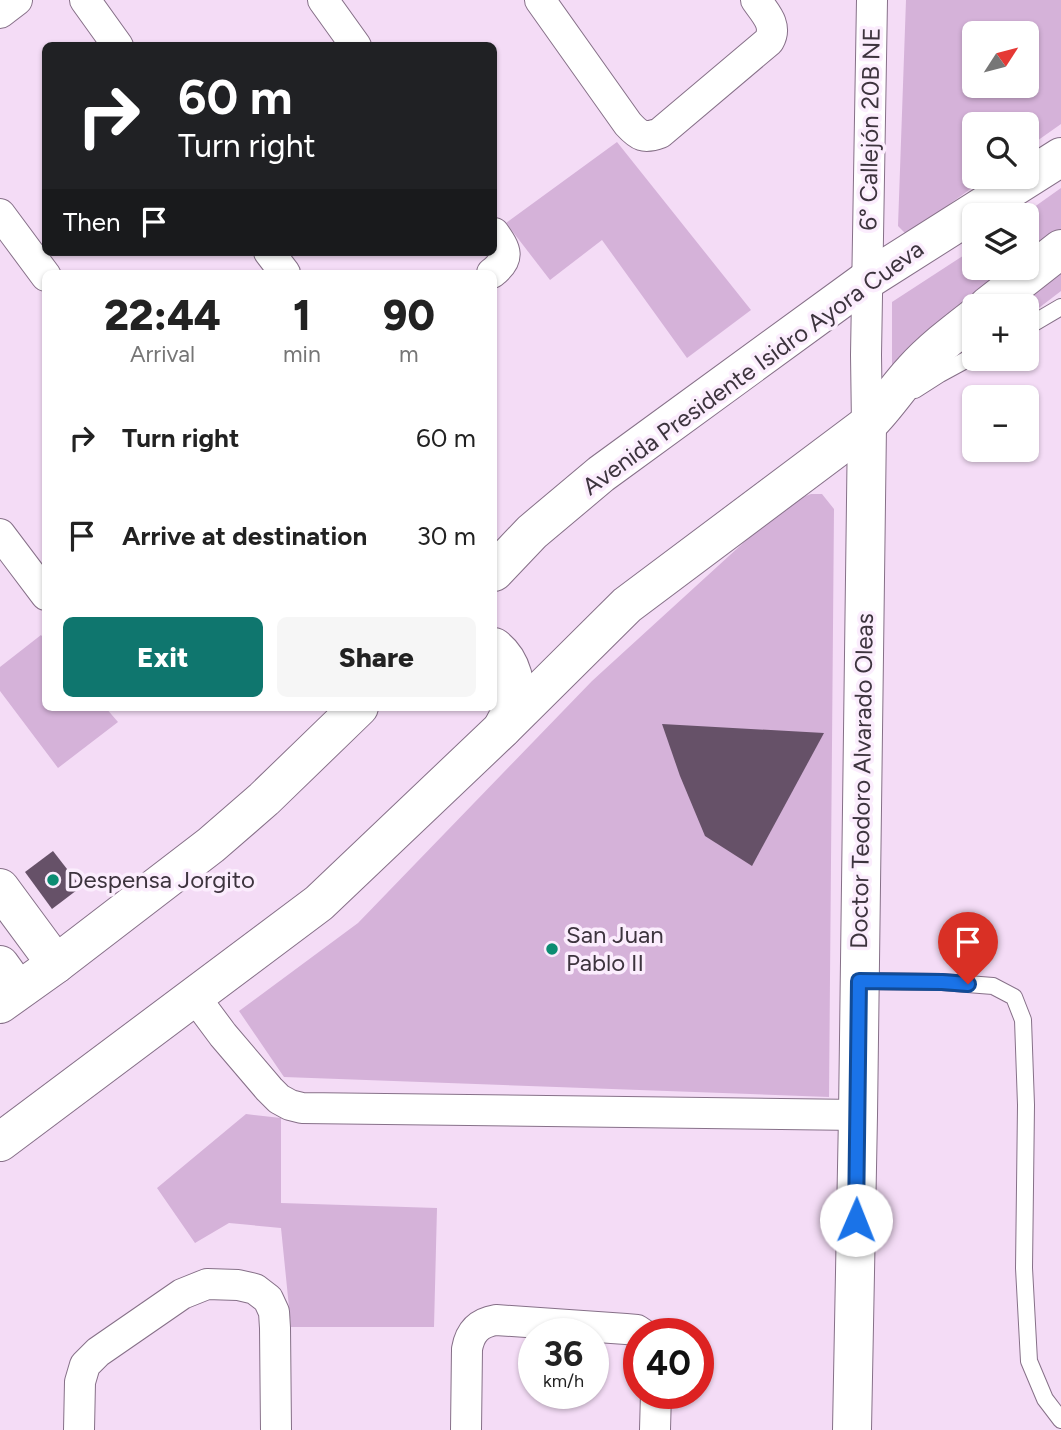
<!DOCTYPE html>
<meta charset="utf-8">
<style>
body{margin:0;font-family:Figtree,sans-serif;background:#f6f6f6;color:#222;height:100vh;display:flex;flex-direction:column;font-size:26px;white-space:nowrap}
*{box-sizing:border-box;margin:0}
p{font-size:23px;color:#767676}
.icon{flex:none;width:38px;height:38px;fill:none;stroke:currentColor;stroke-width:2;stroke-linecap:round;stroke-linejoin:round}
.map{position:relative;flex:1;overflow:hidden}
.side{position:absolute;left:42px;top:270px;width:455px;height:441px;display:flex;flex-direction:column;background:#fff;border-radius:10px;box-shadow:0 2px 5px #0004}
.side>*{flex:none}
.guide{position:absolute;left:42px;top:42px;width:455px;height:214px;border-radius:10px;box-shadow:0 2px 5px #0004;background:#202124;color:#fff;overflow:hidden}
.needle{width:46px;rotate:54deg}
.fabs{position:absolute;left:962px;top:21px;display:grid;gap:14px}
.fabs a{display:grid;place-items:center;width:77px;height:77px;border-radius:10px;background:#fff;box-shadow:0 2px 5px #0004;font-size:35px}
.speed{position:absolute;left:518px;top:1318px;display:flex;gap:14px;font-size:35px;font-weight:700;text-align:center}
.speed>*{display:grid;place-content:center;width:91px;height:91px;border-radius:50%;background:#fff;box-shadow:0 2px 5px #0004;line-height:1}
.speed small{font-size:18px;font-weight:400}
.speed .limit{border:10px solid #d22;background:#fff;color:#111}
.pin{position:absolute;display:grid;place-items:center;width:60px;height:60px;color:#fff;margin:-72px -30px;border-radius:50% 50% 50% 0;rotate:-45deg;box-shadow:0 0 7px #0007}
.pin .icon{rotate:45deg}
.me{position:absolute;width:77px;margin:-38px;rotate:1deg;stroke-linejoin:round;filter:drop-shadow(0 0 5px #0008)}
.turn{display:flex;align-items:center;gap:24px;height:147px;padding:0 21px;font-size:32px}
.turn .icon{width:91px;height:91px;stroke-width:2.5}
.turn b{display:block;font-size:49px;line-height:60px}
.then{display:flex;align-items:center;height:66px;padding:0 21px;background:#0003;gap:14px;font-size:26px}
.eta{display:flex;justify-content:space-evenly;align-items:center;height:119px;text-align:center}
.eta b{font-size:42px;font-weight:800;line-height:49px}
.button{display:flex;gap:14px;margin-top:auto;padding:14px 21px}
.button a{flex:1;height:80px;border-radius:10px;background:#0f766e;color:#fff;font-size:28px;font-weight:800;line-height:80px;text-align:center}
.button a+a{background:#f6f6f6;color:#222}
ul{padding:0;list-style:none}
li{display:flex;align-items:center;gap:21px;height:98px;padding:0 21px}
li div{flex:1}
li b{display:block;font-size:26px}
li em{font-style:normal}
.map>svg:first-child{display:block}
.green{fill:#d5b2d9;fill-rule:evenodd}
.building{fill:#665168}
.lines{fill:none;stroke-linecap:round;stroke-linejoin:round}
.service-casing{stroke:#867088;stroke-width:18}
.minor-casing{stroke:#867088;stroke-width:32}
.tertiary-casing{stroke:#867088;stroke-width:40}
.primary-casing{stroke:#867088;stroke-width:40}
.service{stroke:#fff;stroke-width:16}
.minor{stroke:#fff;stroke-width:30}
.tertiary{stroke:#fff;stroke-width:38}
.primary{stroke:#fff;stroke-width:38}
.route-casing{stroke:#114b97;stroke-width:18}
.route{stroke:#1a73e8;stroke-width:12}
.poi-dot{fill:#0c8c72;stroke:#fbedfd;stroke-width:2.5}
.labels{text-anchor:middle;stroke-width:7;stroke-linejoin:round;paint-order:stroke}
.street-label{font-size:24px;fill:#3d343e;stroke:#fbedfd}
.poi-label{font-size:24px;fill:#3d343e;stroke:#fbedfd;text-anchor:start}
</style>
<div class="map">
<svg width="1061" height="1430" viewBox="0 0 1061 1430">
<rect width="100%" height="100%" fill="#f4dcf6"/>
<g class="green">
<path d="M906 0H1061V124L1027 148V124H975V177H987L918 227 905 233 898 226ZM975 33H1027V86H975Z"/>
<polygon points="617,142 751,310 687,358 602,240 550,280 506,223"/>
<polygon points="1061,188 1061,232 1027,259 1027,215 1023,215"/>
<polygon points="975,248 975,268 1017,268 892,386 892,302"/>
<polygon points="1061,272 1061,291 1027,317 1027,306 1019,306"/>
<polygon points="811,494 822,494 834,509 829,1097 284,1077 239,1011 358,923 592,681 777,512 795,500"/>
<polygon points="41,635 45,640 46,707 105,707 118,722 58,768 0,691 0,667"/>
<polygon points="246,1114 281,1118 281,1203 437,1208 434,1327 291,1327 281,1228 229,1223 195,1243 157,1188"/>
</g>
<g class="building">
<polygon points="662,724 824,733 752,866 705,836 680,776"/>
<polygon points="53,851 81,887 52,909 25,872"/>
</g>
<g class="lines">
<g class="service-casing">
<g id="service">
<polyline points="1027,327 1061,307"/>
<polyline points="915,390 940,374 975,355"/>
<polyline points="859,981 942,982 993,986 1014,997 1023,1020 1026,1105 1024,1268 1029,1361 1045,1399 1061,1420"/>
</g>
</g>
<g class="minor-casing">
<g id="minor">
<polyline points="85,0 118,46"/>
<polyline points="323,0 356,46"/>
<path d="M540 0 628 124C639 136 644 139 660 133L769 41C778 25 765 13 756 0"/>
<polyline points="0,13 17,0"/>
<polyline points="0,214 46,276"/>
<polyline points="269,252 285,273"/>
<path d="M492 273C511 258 506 250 494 233"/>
<polyline points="867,425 866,355 872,0"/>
<polyline points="0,534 46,595"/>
<polyline points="194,996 223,1035 269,1089 279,1099 290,1105 302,1108 858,1115"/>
<polyline points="79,1430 80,1382 85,1365 98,1352 182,1294 207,1284 238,1285 255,1289 268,1299 274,1312 275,1328 276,1430"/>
<path d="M466 1430 467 1349C470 1332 478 1323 496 1320L626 1329 637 1330 643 1334"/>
<polyline points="655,1430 656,1393"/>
</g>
</g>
<g class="tertiary-casing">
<g id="tertiary">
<polyline points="0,888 56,964"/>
<polyline points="0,965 18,990"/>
<polyline points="852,1430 858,1115 867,425"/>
</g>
</g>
<g class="primary-casing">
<g id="primary">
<polyline points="988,306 1061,249"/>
<polyline points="494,572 532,532 601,474 867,280 1061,157"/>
<path d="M494 647C512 661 519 687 512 709 510 715 505 722 502 729"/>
<polyline points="0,1004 56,964 211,845 264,799 359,707"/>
<path d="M0 1142 319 903 502 729 627 605 867 425C884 409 897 388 913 371 931 351 953 334 975 317"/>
</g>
</g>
<use href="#service" class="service"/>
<use href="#minor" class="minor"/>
<use href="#tertiary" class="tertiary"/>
<use href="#primary" class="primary"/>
</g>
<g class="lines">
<g class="route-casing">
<polyline id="route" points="856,1220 859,981 942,982 968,984"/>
</g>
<use href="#route" class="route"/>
</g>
<g class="poi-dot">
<circle cx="53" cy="880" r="7"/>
<circle cx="552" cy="949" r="7"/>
</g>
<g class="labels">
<g class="street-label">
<text transform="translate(870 129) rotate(-89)" y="8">6° Callejón 20B NE</text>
<text transform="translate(753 368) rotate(-36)" y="8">Avenida Presidente Isidro Ayora Cueva</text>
<text transform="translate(862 781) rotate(-89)" y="8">Doctor Teodoro Alvarado Oleas</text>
</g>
<g class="poi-label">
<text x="67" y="888">Despensa Jorgito</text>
<text x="566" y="943">San Juan<tspan x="566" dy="28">Pablo II</tspan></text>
</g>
</g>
</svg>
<div class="fabs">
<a><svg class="needle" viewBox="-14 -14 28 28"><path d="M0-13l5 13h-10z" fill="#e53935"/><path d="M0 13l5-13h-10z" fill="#767676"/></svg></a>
<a><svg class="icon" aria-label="search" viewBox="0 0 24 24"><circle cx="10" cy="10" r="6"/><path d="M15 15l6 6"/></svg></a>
<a><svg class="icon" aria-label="layers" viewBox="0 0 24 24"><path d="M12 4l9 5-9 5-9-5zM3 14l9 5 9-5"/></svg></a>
<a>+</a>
<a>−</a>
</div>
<div class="speed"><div>36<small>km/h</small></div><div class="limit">40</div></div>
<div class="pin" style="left:968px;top:984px;background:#d93025"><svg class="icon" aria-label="arrive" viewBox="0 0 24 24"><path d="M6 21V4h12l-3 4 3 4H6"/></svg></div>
<svg class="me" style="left:856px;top:1220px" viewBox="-20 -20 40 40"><circle r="19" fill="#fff"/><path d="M0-13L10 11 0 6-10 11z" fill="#1a73e8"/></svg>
<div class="guide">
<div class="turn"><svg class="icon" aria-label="right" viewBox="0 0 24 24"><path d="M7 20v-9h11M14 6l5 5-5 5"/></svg><div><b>60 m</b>Turn right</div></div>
<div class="then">Then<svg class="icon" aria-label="arrive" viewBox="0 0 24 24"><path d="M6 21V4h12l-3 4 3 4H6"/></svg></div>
</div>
<section class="side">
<div class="eta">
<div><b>22:44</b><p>Arrival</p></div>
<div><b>1</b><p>min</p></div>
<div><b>90</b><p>m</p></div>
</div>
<ul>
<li><svg class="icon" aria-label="right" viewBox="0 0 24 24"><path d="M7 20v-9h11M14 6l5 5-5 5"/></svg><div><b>Turn right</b></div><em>60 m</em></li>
<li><svg class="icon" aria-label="arrive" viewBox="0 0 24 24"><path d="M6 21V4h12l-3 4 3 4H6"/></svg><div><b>Arrive at destination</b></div><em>30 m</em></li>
</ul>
<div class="button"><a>Exit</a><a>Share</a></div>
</section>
</div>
